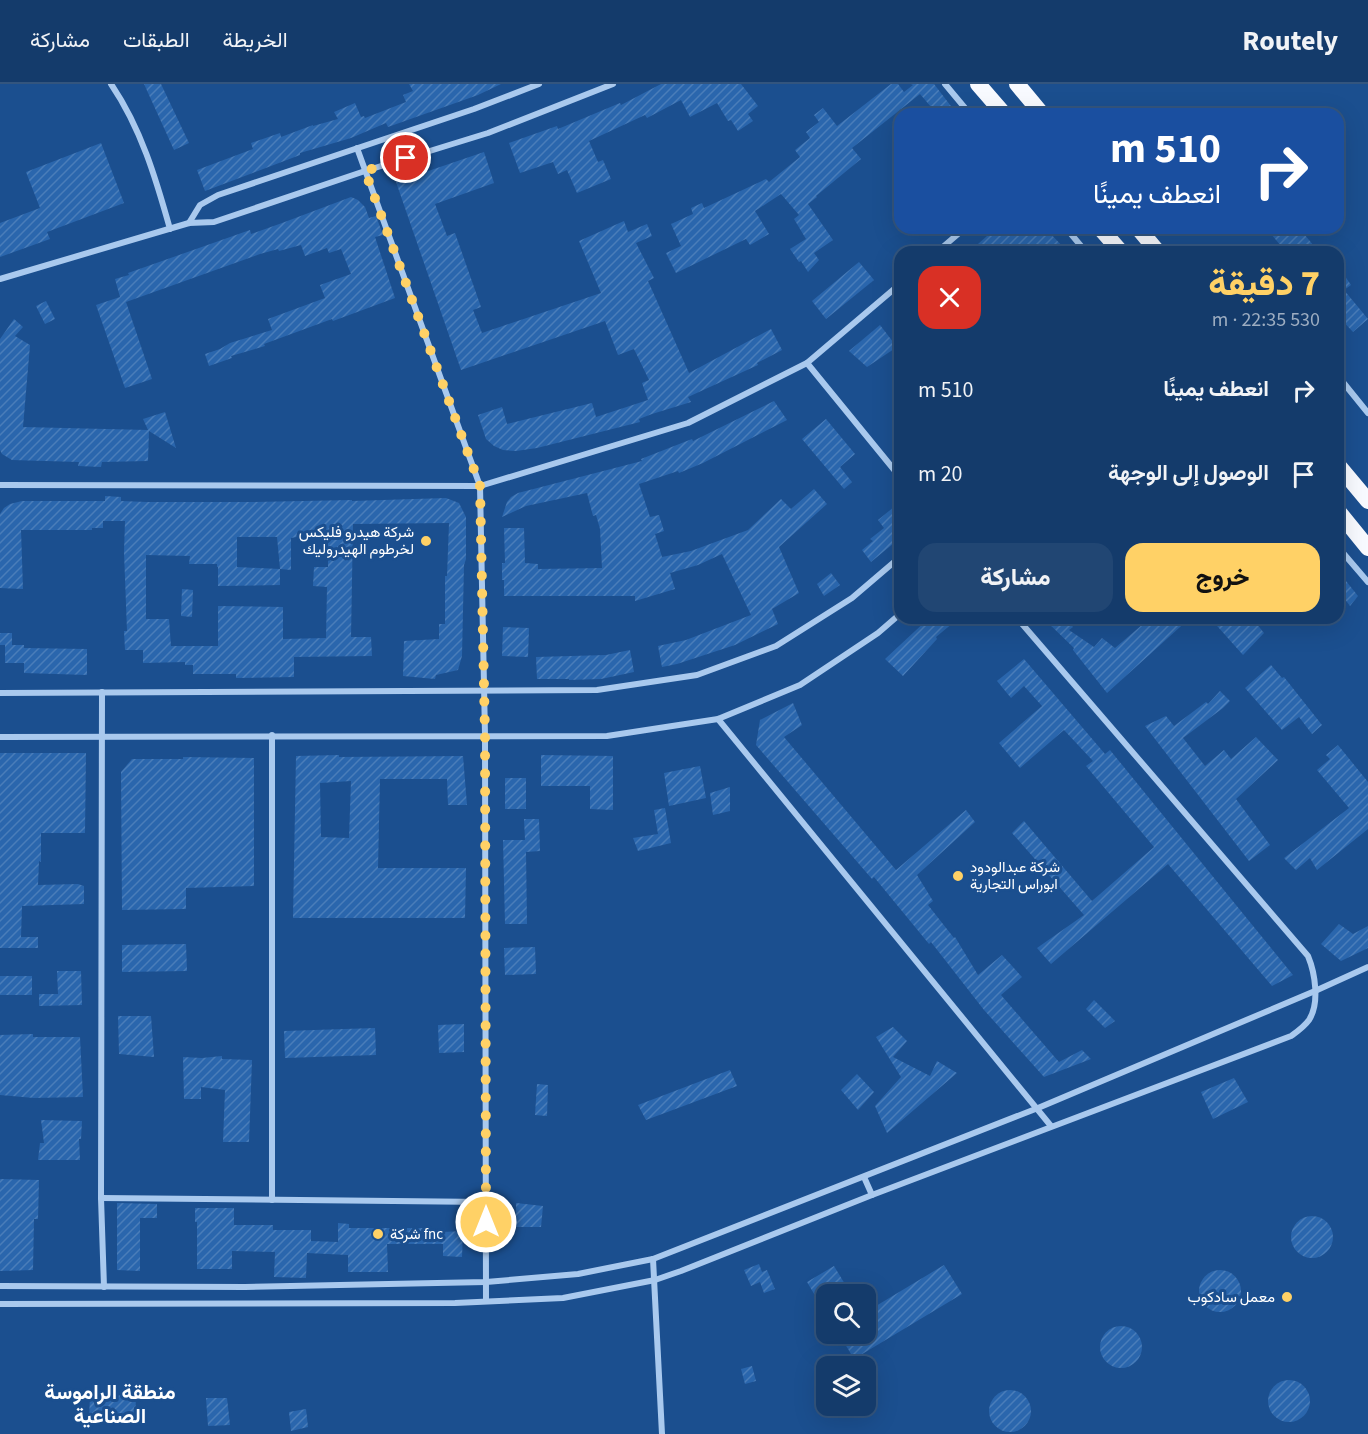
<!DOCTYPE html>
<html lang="ar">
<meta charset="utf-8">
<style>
body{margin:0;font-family:"Source Sans 3",Vazirmatn,sans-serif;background:#214673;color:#f1f3f6;direction:rtl;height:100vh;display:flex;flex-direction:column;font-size:22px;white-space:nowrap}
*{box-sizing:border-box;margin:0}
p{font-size:20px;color:#9dadc1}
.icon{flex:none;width:33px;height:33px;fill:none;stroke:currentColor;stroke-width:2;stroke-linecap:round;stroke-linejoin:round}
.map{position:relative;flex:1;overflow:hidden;direction:ltr}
.sheet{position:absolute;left:894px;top:162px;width:450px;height:378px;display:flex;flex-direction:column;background:#143b6b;border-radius:18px;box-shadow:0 6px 24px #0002,0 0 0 2px #33557e;direction:rtl}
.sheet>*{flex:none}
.top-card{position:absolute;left:894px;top:24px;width:450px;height:126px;border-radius:18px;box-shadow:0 6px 24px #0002,0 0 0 2px #33557e;direction:rtl;background:#1a4fa0;color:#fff;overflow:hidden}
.tools{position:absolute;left:816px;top:1200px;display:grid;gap:12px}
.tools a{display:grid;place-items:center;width:60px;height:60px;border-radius:12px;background:#143b6b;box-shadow:0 6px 24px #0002,0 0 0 2px #33557e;font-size:30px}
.pin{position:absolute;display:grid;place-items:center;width:51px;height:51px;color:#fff;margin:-26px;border:3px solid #fff;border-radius:50%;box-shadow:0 2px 6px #0007}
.me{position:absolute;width:66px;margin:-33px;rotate:0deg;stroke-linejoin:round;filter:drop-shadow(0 0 4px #0008)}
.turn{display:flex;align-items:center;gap:21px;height:126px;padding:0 24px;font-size:27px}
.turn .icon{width:78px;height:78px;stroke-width:2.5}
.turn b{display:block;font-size:42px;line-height:51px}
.round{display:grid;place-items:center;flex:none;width:63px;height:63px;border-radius:18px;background:#214673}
.overview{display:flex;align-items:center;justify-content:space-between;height:102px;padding:0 24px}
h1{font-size:36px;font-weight:800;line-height:45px;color:#ffd166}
.primary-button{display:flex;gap:12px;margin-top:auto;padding:12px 24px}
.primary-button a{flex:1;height:69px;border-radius:18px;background:#ffd166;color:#111;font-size:24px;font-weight:800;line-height:69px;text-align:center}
.primary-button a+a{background:#214673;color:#f1f3f6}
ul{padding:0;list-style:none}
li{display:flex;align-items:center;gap:18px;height:84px;padding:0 24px}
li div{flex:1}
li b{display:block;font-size:22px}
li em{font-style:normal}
header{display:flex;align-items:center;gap:36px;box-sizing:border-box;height:84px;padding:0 30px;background:#143b6b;border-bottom:2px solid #33557e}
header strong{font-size:28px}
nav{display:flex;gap:33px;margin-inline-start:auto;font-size:21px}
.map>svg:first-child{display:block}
.building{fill:url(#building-hatch);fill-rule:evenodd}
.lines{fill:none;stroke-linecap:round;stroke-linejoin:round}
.minor{stroke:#a9c9ee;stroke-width:6}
.trunk{stroke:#f8faff;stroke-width:16}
.route{stroke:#ffd166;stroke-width:10;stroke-dasharray:0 18}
.poi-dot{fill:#ffd166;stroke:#1b4f8f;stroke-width:2}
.labels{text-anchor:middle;stroke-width:6;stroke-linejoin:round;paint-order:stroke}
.poi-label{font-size:15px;fill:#fff;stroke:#1b4f8f;text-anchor:end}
.district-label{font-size:21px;font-weight:bold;fill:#fff;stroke:#1b4f8f}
</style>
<header>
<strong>Routely</strong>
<nav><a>الخريطة</a><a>الطبقات</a><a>مشاركة</a></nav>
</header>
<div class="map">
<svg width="1368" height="1350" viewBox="0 0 1368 1350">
<defs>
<pattern id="building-hatch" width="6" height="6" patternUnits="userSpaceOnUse" patternTransform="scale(1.5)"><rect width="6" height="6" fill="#2a66ad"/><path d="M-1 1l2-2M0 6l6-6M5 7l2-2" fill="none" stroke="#4a7db9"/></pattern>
</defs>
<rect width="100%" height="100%" fill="#1b4f8f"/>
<g class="building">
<polygon points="144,0 161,0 189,59 174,66"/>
<polygon points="409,0 501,0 478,11 388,43 386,39 351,54 300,69 300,71 205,107 197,86 253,65 251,59 280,49 281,53 313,41 313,42 338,35 334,28 355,19 361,33 364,32 365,34 406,18 403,11 413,7"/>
<polygon points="661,0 741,0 758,22 748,30 753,37 738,47 731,36 728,37 717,19 690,33 681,16 647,34 645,31 589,57 598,78 603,76 611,95 577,109 567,86 558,90 553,78 520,89 509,59 557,42 558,45 620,19 621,21"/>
<polygon points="891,0 898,0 904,8 913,1 911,0 934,0 957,30 937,30 920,10 852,64 861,75 816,112 817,113 808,120 833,156 814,169 819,176 808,188 801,177 799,178 790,165 806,155 794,135 799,131 781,110 755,127 769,150 750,161 746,155 676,189 666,169 681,162 671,140 693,130 691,124 702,119 704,124 766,95 769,98 800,73 795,66 810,54 806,48 819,38 814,31 823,24 837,42"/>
<polygon points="101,59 124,119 47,148 50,155 0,173 0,139 40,124 26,88"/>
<polygon points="484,68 494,99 435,120 447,152 455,149 481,223 473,226 482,249 601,209 579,157 624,137 628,148 647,140 652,152 636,159 654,194 648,197 689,289 771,245 782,266 757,279 758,281 688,313 691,318 652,330 639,335 640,338 537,364 516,367 503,366 494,362 486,355 478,331 502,323 507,340 592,319 596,333 648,316 642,299 649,296 634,265 618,271 605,237 461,286 396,98"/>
<polygon points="351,113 358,116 365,123 369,134 376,132 383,151 375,153 395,214 333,237 332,235 264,260 265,262 231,272 232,274 209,282 205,270 220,265 230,259 272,246 268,235 325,214 320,201 351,190 341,165 329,169 327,164 305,172 301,161 279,167 278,165 260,170 126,218 152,295 125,304 96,221 120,213 115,195 129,191 128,189 250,146 251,150 282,139"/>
<polygon points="996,144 1045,144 1068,168 969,168"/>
<polygon points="1266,144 1299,144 1319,168 1286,168"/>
<polygon points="859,178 874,196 826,235 812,217"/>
<polygon points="1338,182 1351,201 1344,206 1368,235 1353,248 1338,232"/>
<polygon points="46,217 55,235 45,240 36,222"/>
<polygon points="14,235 23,243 15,252 30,261 23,343 148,346 143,335 165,328 176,364 149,347 148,377 102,378 101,383 78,382 79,378 12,376 2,370 0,366 0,255"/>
<polygon points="880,241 897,263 867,283 849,267"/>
<polygon points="774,317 787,336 703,379 679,389 678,387 639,400 650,433 659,431 664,447 655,450 662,473 691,467 748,446 781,415 791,425 814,405 827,420 779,463 799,509 772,525 778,540 735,561 677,580 662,583 658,562 686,556 751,531 722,470 698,481 670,489 675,505 635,517 635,512 504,512 504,496 502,496 502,479 505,479 504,444 524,444 525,479 538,480 538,485 602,484 600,445 596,431 593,432 587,409 526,422 502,433 507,418 511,413 518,409 642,377 641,375 692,355 693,357"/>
<polygon points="826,335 855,370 840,383 852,398 844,405 802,355"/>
<path d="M105 412 121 413V417L147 418H250L352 416V417L446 414 459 419 466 433V475L464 481 462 572 458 586 436 591 435 595 403 592 404 557 439 555V540H445V492H447L449 439 353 440 351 553H371L372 572 294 573V593L236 594V590H193V581H185V578L143 579V566H125L124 547H127L124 468 125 437H103V444H92V446H21L23 505 0 504V430L4 424 10 420 22 417H105ZM308 451H328V483H314L313 502 327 503 326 554 283 555V523L218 522V562H171L169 535H146V471L190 472 189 480H217V483H218V502L280 501V485L291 486V454ZM237 453H277L280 485 237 483Z"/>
<polygon points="900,418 900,454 871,478 862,466 873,457 870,455 884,444 878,436"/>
<polygon points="1338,487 1358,512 1350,522 1338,506"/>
<polygon points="831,489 840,501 824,512 817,500"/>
<polygon points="182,505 193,506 192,533 181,532"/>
<polygon points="929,534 959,534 936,553 937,555 903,592 885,575"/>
<polygon points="1043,534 1066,534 1073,543 1069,546 1094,563 1102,554 1115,564 1150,534 1190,534 1107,609 1073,566 1074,564"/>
<polygon points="1210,534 1252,534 1264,549 1243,571"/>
<polygon points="503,543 529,544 528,573 502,572"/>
<polygon points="0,549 12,549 12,561 24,561 24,564 87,565 87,591 24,589 24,579 5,579 5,561 0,561"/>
<polygon points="630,566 634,588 601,595 569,596 569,595 537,595 536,573 606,571"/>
<polygon points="1024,575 1105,670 1110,666 1293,891 1272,902 1168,780 1051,880 1037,864 1084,831 1012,749 1024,737 1092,817 1154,763 1086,682 1093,677 1064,646 1020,684 999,659 1042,622 1024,602 1011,614 997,597"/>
<polygon points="1271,581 1282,594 1284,593 1322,641 1312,650 1299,633 1282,646 1245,604"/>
<polygon points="1220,607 1230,617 1223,624 1183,654 1205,682 1224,666 1231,675 1256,653 1278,676 1236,715 1270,761 1249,777 1145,642 1166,632 1174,642 1206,618 1208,620"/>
<polygon points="793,619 802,641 784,653 896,786 966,726 975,738 917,791 933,817 928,821 954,854 955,853 978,891 1002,871 1022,893 1001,911 1059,978 1082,966 1091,975 1044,993 984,926 931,858 929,860 874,793 872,795 756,661 760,636"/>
<polygon points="1338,661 1368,698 1368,745 1317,786 1310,774 1296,786 1284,774 1349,724 1317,686 1330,675 1326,671"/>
<polygon points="0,669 86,669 85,749 41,749 41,778 39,777 38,801 78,800 84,802 84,820 22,822 21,853 38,853 38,864 0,864"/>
<path d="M339 671V673L463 672 467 721H448L447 695H380L378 784H466L465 834H293L296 672ZM351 697 349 754 321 753 320 699Z"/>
<polygon points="541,671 613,672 613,726 590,725 590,702 541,702"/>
<polygon points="183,673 254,674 254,802 186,804 186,825 122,826 121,688 132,675 183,675"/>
<polygon points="700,682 706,714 669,722 664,689"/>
<rect x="505" y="694" width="21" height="31"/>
<polygon points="730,703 730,727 713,731 710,709"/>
<polygon points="665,724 671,759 638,767 633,754 658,750 654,726"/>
<polygon points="524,735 539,735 540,767 526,768 527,840 505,840 503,756 525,756"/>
<polygon points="1339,840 1353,850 1368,842 1368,864 1341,877 1321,860"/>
<polygon points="186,860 187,887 122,888 122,861"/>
<polygon points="535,863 536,890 505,891 504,864"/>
<polygon points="57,887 81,887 82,921 39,922 39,910 58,910"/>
<rect x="0" y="892" width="32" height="19"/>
<polygon points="1094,916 1115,937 1105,944 1086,925"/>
<polygon points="118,932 151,932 154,973 119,970"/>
<polygon points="464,940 464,968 439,969 438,941"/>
<polygon points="893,943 907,957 893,973 930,992 937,977 957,989 887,1049 875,1022 901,993 876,953"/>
<polygon points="375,944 376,971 285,974 284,947"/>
<polygon points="33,950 33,953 80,953 83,1013 34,1014 0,1011 0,951"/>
<polygon points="222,972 222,975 252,976 249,1058 223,1058 225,1006 201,1003 201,1015 184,1015 183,973 202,974"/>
<polygon points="730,986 737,1002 646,1036 638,1021"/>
<polygon points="857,990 874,1008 858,1026 841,1006"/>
<polygon points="1234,994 1248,1018 1213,1035 1201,1008"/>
<polygon points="537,1000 548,1001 547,1032 535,1031"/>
<polygon points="41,1036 82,1037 81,1055 79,1055 80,1076 38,1076 40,1059 44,1059"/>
<polygon points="0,1095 39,1096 38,1135 34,1135 33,1186 0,1187"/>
<polygon points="117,1119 157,1120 157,1134 140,1134 140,1187 117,1186"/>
<polygon points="516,1119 543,1122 541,1143 516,1143"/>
<polygon points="195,1124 234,1124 234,1141 273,1141 273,1146 311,1146 311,1157 338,1158 338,1139 349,1140 349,1144 423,1144 423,1149 463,1147 462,1173 443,1172 443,1160 387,1160 388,1188 348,1188 348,1171 307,1169 306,1194 274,1193 275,1168 232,1167 232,1185 197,1185 197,1138 195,1138"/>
<circle cx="1312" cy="1153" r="21"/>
<polygon points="759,1180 762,1188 767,1186 775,1205 764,1209 760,1198 751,1202 744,1186"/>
<polygon points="944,1181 962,1210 854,1275 839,1250 866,1250 866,1228"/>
<polygon points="834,1182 851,1210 826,1210 826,1230 807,1198"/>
<circle cx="1220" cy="1207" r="21"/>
<circle cx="1121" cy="1263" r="21"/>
<polygon points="752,1282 756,1297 745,1300 741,1285"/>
<circle cx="1289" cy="1317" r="21"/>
<circle cx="1010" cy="1327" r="21"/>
<polygon points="90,1310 136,1312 135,1339 89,1337"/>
<polygon points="206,1314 227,1314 230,1341 208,1342"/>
<polygon points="306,1325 308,1343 291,1347 289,1328"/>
</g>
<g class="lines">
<g class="minor">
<path d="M111 0C141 44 156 95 170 145"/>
<polyline points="945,0 970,30"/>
<polyline points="357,64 480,402 485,651 486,1217"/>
<polyline points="189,139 200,121 218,111 474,25 539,0"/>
<polyline points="1066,144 1086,168"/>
<polyline points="937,168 965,144"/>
<polyline points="0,195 189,139 214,138 365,87 488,49 613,0"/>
<polyline points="807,279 900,393"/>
<polyline points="1338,292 1368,329"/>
<polyline points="0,401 480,402 688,339 807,279 900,200"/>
<polyline points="1338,463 1368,498"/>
<polyline points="102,608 101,1114 104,1203"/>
<polyline points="0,609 597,606 697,591 776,562 852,514 900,473"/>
<polyline points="718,635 1051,1042"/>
<polyline points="272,651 272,1116"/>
<polyline points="0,653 607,652 718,635 800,601 878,549 900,530"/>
<polyline points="864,1093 872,1111"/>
<polyline points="101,1114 486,1118"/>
<polyline points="653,1175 662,1350"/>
<polyline points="0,1202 245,1203 486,1198 578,1190 653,1175 1038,1024 1315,907 1368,883"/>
<path d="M0 1220 455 1219 563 1214 655 1196 681 1187 872 1111 1291 952C1298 947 1304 943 1309 936 1320 919 1315 889 1308 872L1017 534"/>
</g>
<g class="trunk">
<polyline points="978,0 1004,30"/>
<polyline points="1017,0 1042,30"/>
<polyline points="1100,144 1121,168"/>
<polyline points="1138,144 1158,168"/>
<polyline points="1338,381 1368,417"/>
<polyline points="1338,427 1368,464"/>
</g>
</g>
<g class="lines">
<polyline class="route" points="406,74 365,87 480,402 485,651 486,1138"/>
</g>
<g class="poi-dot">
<circle cx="426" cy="457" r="6"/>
<circle cx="958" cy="792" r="6"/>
<circle cx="378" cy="1150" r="6"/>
<circle cx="1287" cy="1213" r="6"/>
</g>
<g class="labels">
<g class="poi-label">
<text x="414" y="453">شركة هيدرو فليكس<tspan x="414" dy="17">لخرطوم الهيدروليك</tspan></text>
<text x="970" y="788" text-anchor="start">شركة عبدالودود<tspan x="970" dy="17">ابوراس التجارية</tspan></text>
<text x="390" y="1155" text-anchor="start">شركة fnc</text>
<text x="1275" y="1218">معمل سادكوب</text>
</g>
<g class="district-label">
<text x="110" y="1315">منطقة الراموسة<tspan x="110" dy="24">الصناعية</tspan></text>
</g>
</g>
</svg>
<div class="tools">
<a><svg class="icon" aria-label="search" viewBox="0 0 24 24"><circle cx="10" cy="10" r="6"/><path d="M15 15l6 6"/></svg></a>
<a><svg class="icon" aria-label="layers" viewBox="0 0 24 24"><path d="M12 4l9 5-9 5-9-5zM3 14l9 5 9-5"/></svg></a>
</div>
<div class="pin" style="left:406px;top:74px;background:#d93025"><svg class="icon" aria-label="arrive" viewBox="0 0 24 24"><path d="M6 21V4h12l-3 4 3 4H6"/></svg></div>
<svg class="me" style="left:486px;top:1138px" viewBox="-20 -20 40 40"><circle r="17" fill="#ffd166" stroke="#fff" stroke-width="3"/><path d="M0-11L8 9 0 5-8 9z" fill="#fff"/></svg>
<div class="top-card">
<div class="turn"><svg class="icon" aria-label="right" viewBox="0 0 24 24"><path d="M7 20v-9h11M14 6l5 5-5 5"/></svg><div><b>510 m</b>انعطف يمينًا</div></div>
</div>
<section class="sheet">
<div class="overview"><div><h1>7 دقيقة</h1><p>530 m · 22:35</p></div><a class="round" style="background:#d93025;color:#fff"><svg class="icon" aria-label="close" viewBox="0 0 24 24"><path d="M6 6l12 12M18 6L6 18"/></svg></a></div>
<ul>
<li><svg class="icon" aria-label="right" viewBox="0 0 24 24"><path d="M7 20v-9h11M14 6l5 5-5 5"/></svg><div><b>انعطف يمينًا</b></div><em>510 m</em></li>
<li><svg class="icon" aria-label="arrive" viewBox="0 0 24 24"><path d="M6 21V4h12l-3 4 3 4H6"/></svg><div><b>الوصول إلى الوجهة</b></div><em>20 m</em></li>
</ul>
<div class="primary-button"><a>خروج</a><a>مشاركة</a></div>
</section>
</div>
